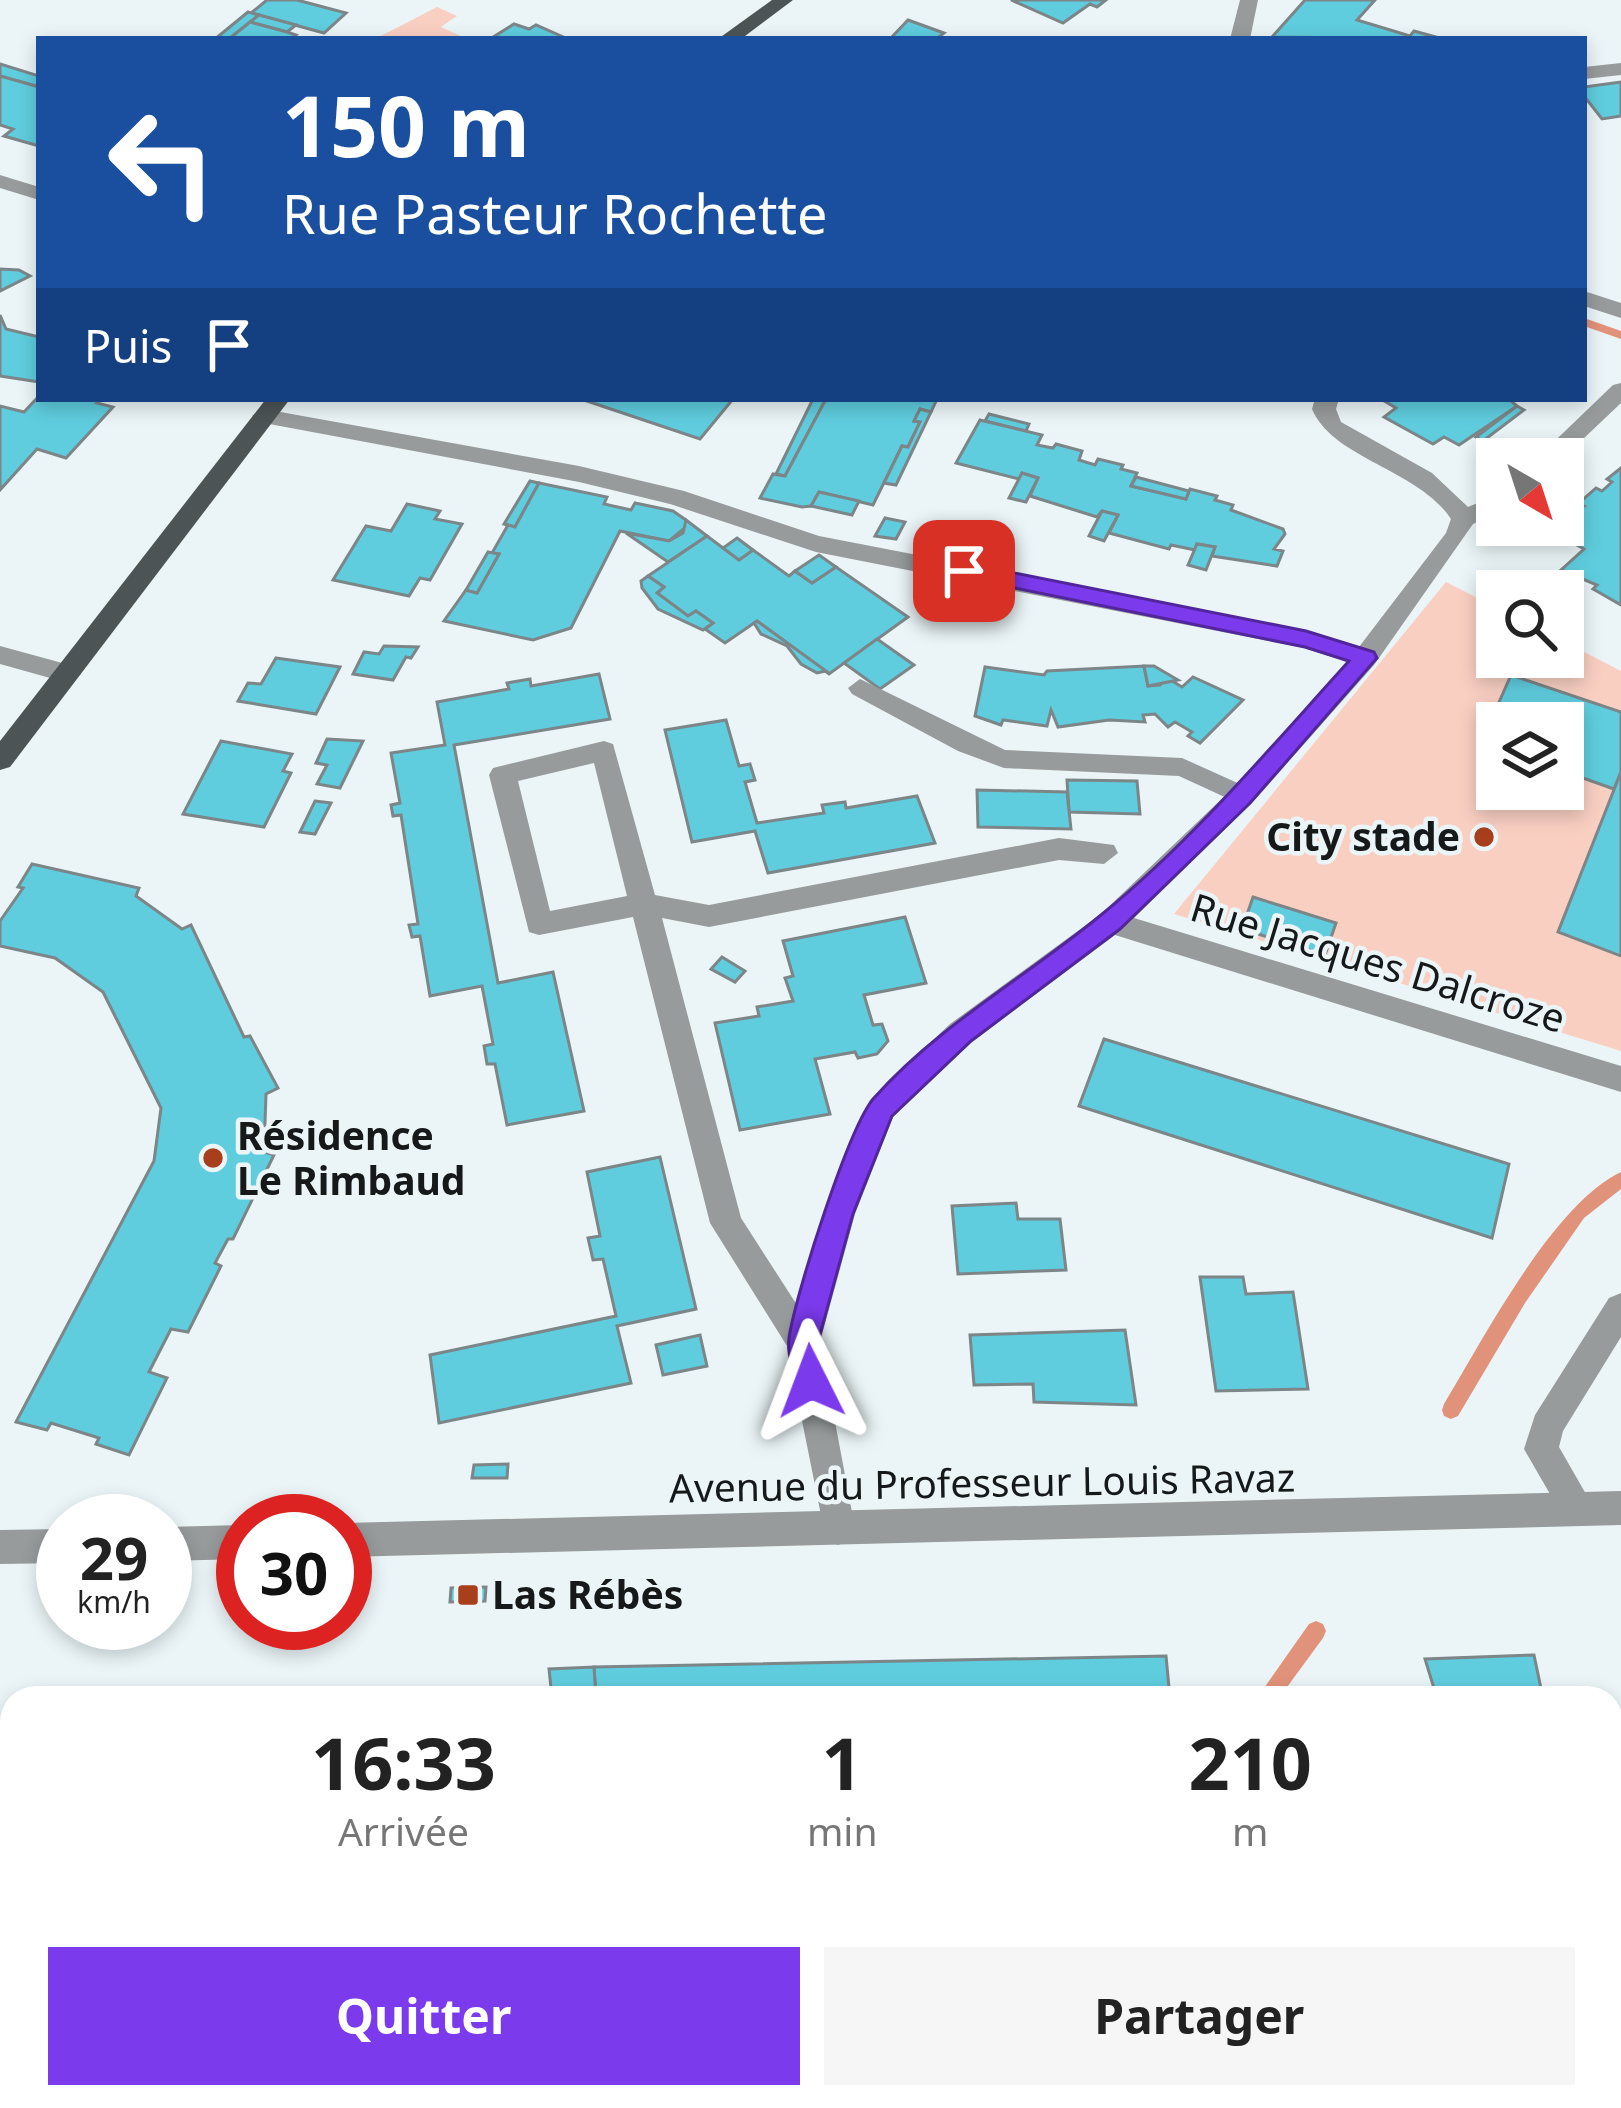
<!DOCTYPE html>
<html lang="fr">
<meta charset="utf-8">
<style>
body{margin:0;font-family:"Noto Sans",sans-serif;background:#f6f6f6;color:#222;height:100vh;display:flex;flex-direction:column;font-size:45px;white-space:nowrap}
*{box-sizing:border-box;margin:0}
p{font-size:39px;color:#767676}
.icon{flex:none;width:66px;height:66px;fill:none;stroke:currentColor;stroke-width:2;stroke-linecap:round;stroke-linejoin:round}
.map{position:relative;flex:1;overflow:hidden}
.drawer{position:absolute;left:0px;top:1686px;width:1623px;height:423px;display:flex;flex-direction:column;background:#fff;border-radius:36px 36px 0 0;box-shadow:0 6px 18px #0003}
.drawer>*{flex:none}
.guide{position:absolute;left:36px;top:36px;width:1551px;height:366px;border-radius:0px;box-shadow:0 6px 18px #0003;background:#1a4fa0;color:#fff;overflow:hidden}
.needle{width:78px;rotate:141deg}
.buttons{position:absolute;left:1476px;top:438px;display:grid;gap:24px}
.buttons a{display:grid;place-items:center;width:108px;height:108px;border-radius:0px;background:#fff;box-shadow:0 6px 18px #0003;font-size:60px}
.speed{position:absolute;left:36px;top:1494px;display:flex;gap:24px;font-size:60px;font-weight:700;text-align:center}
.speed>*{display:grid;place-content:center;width:156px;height:156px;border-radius:50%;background:#fff;box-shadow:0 6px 18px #0003;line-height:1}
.speed small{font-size:30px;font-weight:400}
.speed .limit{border:18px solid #d22;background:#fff;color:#111}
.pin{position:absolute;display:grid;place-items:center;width:102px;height:102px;color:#fff;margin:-51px;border-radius:24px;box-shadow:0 6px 18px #0006}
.me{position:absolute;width:132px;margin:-66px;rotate:357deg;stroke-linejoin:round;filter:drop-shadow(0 0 9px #0008)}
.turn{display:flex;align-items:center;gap:42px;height:252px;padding:0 48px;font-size:54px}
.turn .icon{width:156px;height:156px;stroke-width:2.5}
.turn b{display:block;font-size:84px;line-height:102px}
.then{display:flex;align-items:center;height:114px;padding:0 48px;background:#0003;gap:24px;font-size:45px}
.eta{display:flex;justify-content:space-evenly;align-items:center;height:204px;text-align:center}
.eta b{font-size:72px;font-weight:700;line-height:84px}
.button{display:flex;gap:24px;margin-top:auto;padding:24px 48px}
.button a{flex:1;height:138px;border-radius:0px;background:#7c3aed;color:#fff;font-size:48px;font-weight:700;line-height:138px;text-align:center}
.button a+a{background:#f6f6f6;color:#222}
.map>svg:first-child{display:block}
.green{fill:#f9cfc2;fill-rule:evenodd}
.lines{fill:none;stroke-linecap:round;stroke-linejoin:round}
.stream{fill:#e1927a;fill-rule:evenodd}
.building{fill:#5fcdde;stroke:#7c8587;stroke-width:3}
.service{fill:#979b9c;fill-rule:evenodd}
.minor{fill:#979b9c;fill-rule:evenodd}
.tertiary{fill:#979b9c;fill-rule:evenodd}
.primary{fill:#4d5455;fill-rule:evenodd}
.route{fill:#7c3aed;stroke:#51269a;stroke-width:3}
.poi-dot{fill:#a73f1d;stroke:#ebf5f7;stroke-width:4.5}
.labels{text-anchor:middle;stroke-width:9;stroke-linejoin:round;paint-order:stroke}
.poi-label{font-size:39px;font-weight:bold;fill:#16191a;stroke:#ebf5f7;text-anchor:start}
.street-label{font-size:39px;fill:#16191a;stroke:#ebf5f7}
</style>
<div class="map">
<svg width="1621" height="2108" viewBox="0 0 1621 2108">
<rect width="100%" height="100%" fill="#ebf5f7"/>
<g class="green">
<polygon points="437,7 457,16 441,27 463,37 375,39"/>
<path d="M1446 582 1497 608V657H1563V641L1621 671V1051L1174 914ZM1497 723H1563V789H1497Z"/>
</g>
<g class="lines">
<g class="stream">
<polygon points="1584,318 1621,331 1621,339 1584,326"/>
<path d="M1621 1172V1189L1584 1218 1525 1303 1458 1416 1451 1419 1444 1416 1442 1410 1444 1404C1484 1338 1553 1204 1621 1172Z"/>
<polygon points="1316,1621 1323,1624 1326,1631 1323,1638 1279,1698 1257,1698 1309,1624"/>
<polygon points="502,2097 532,2097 525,2108 495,2108"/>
</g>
</g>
<g class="building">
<polygon points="267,0 297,0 346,13 324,33 251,13"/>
<polygon points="1011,0 1106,0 1097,7 1090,4 1063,23"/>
<polygon points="1305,0 1375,0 1357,20 1410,36 1414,31 1443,39 1272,37"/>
<polygon points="248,12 259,15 229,39 215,39"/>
<polygon points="259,15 296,25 287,32 250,22"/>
<polygon points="908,20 944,33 940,36 946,39 890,39"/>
<polygon points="250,22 287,32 296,35 291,39 229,39"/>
<polygon points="514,24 529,29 536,25 568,39 490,39"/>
<polygon points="0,64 39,76 39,87 0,76"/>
<polygon points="0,76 39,87 39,146 4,136 13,129 0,125"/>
<polygon points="1621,82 1621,116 1602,119 1584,96 1584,87"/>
<polygon points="0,269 19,270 30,276 0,291"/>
<polygon points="0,315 6,329 39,337 39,382 0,376"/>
<polygon points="39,396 101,399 97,403 113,407 66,458 37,449 0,490 0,406 24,412"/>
<polygon points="581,399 733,399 700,439"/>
<polygon points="813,399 826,399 785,476 776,474"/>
<polygon points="826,399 937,399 931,412 920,409 914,421 920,422 908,447 902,446 873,505 819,492 811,506 802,507 760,498 773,474 785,476"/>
<polygon points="1381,399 1509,399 1517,406 1459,445 1444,437 1433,444 1384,417 1396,408"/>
<polygon points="1517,406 1524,410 1483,441 1476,437"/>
<polygon points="920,409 931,412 896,485 884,483 902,446 908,447 920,422 914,421"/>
<polygon points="989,414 1029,424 1026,431 985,421"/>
<polygon points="980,420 1042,435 1037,445 1053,448 1056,444 1082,451 1079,460 1095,465 1098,459 1123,465 1121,469 1137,473 1131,486 1186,499 1190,489 1217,496 1215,500 1233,505 1231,510 1283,529 1285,534 1274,549 1283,551 1277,566 1212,556 1215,547 1197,544 1195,550 1171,545 1169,549 1109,533 1118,515 1102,511 1097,517 1030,496 1038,478 1022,473 1019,479 956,463"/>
<polygon points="1621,468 1621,605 1593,589 1597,585 1561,570 1584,549 1548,529 1563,525 1563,516 1584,506 1579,503 1596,488 1602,491 1612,482 1607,479"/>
<polygon points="1022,473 1038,478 1026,502 1009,498"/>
<polygon points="1136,477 1189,491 1186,499 1131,486"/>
<polygon points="530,481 539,483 515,527 504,524"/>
<polygon points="539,483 607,497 604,504 631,510 635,503 673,511 686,520 686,527 669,541 620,531 571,628 533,640 444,621 466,590 477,593 499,554 492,553 508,525 515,527"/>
<polygon points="819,492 859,501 852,515 811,506"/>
<polygon points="407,504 440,511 435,519 462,524 430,580 420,578 409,596 333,580 366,526 391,531"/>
<polygon points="1102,511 1118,515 1104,541 1089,536"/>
<polygon points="885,518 905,522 896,539 875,536"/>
<polygon points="686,520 707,536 668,562 626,533 669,541 683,533"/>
<polygon points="707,536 739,560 753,550 789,576 795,571 812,583 836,567 908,617 829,674 757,621 725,643 705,629 713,623 696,611 688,616 657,593 664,587 648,576"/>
<polygon points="737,538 753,550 739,560 723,548"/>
<polygon points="1197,544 1215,547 1206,570 1188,565"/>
<polygon points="488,552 499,554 477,593 466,590"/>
<polygon points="819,555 836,567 812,583 795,571"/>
<polygon points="648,576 664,587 657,593 688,616 696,611 713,623 703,630 658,609 642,588 641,581"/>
<polygon points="757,621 826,671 817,673 801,664 787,646 761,634 754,623"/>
<polygon points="877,639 914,665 880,689 844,663"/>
<polygon points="384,646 418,647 411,658 406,657 393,680 353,674 364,652 379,654"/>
<polygon points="276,658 340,667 316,714 238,701 248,683 261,684"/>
<polygon points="1144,666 1148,686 1160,685 1167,678 1182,687 1193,677 1243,700 1200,743 1188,736 1192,732 1175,722 1168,727 1155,714 1143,715 1145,722 1109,720 1058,727 1051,710 1047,726 1003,720 1001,725 975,716 985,667 1044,675 1047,671"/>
<polygon points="1144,666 1154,666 1178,680 1148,686"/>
<polygon points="599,674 610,719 454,745 498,983 553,972 584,1111 507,1125 495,1064 487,1064 484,1046 493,1044 482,986 430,996 420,936 412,937 409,925 418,924 401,815 393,816 391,805 400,803 391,753 445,745 437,702 509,689 507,683 530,679 531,686"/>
<polygon points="1511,675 1621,712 1621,772 1614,789 1563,771 1563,723 1497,723 1497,748 1481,743"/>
<polygon points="726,720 739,766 750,764 755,780 745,782 757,823 824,813 822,805 845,802 846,808 917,796 935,843 768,873 755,831 692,842 665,730"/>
<polygon points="327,739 363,741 340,788 317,784 327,765 316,763"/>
<polygon points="221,741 292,754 283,771 291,773 264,827 183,814"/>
<polygon points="1621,772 1621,956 1558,932"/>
<polygon points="1067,780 1137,781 1140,814 1069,812"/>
<polygon points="977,790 1067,792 1071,829 978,827"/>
<polygon points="315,801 331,803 315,834 300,832"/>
<polygon points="32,864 139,888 136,896 182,929 191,925 244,1037 250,1036 278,1088 266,1094 264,1152 274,1155 233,1239 228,1239 215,1263 221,1266 188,1332 171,1329 149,1372 167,1378 129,1455 96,1444 99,1438 51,1423 47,1430 16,1422 154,1161 161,1108 103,992 55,958 0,946 0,921 23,888 18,887"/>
<polygon points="1253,897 1336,923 1325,955 1242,929"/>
<polygon points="905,917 926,983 864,995 873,1025 882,1024 888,1041 877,1054 858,1058 855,1052 815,1059 830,1114 740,1130 715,1023 759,1016 757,1007 793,1001 785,978 793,976 783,941"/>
<polygon points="722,957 745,971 735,982 711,969"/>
<polygon points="1104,1039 1509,1164 1492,1238 1079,1106"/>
<polygon points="660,1157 696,1309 617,1326 631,1383 439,1423 430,1355 616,1316 603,1259 593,1260 588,1238 600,1236 587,1172"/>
<polygon points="1016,1203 1018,1219 1060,1219 1066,1270 958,1274 952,1206"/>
<polygon points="1200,1277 1243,1277 1246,1294 1293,1292 1308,1389 1216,1391"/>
<polygon points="1125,1330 1136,1405 1034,1402 1033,1384 974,1385 970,1335"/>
<polygon points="700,1335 707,1366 663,1375 656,1345"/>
<polygon points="508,1464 507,1478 472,1478 474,1465"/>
<polygon points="486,1587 485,1601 450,1602 451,1588"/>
<polygon points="1534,1655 1543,1698 1437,1698 1425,1659"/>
<polygon points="1166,1656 1170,1698 596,1698 594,1667"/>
<polygon points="594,1667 596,1698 552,1698 549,1669"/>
<polygon points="551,1689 552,1698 480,1698"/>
<polygon points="12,1759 12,1870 0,1871 0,1761"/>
<polygon points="1376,2097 1543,2097 1537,2108 1369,2108"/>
</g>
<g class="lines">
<polygon class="service" points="860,679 1005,750 1182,758 1251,789 1254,796 1242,805 1179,776 1004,768 958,751 852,694 848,688"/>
<g class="minor">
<polygon points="1240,0 1258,0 1250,39 1230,39"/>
<polygon points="1621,63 1621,75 1584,79 1584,67"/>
<polygon points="0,175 39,187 39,200 0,188"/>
<polygon points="1584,291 1621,303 1621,318 1584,306"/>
<polygon points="1621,383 1621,403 1562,459 1536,459 1613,385"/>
<path d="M1315 399H1339L1336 409 1341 422 1432 473 1468 507 1497 495V513L1473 524 1374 665 1252 803 1134 918 1621 1066V1092L1115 935 972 1042 893 1117 855 1214 820 1342 855 1528 850 1540 838 1545 826 1540 787 1346 710 1223 633 917 539 935 529 932 489 775 493 768 604 741 613 744 655 895 709 905 1059 838 1114 845 1118 853 1104 864 1059 860 709 927 662 918 741 1218 797 1305 823 1214 870 1100 950 1024 1101 914 1232 789 1347 662 1304 648 816 552 670 504 579 482 264 423 252 416 264 409 579 466 684 491 819 536 1306 630 1359 647 1446 533 1451 519C1418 469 1333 459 1312 409ZM594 763 627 896 550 911 518 781Z"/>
<polygon points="0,646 77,667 81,674 68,683 0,664"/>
<polygon points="1621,1293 1621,1337 1563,1431 1559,1447 1594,1508 1589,1520 1577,1525 1565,1520 1524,1449 1535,1415 1609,1298"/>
<polygon points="12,1903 12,1943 0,1945 0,1905"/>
</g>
<g class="tertiary">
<polygon points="1621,1491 1621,1525 345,1557 345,1523"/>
<polygon points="243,1525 243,1559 165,1561 165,1527"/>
<polygon points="63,1529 63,1563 0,1564 0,1530"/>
</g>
<g class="primary">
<polygon points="772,0 793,0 741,39 718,39"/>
<polygon points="266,399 290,399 10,767 0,770 0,741"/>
</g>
</g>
<path class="route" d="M964 563 1306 631 1374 652 1377 658 1250 803 1120 929 971 1041 892 1116 853 1214 818 1342 826 1381 822 1391 811 1395 800 1391C794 1376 787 1353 789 1338 795 1296 849 1126 874 1098 939 1025 1026 977 1101 915 1192 841 1270 748 1349 661L1305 647 956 576 953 571Z"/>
<g class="poi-dot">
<circle cx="1484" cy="837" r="12"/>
<circle cx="213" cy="1158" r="12"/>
<rect x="456" y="1583" width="24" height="24" rx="6"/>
</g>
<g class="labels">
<g class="poi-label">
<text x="1460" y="851" text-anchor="end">City stade</text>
<text x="237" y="1150">Résidence<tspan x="237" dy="45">Le Rimbaud</tspan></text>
<text x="492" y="1609">Las Rébès</text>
</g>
<g class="street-label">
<text transform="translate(1378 963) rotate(17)" y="14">Rue Jacques Dalcroze</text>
<text transform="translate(982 1483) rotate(-1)" y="14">Avenue du Professeur Louis Ravaz</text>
</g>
</g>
</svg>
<div class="buttons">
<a><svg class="needle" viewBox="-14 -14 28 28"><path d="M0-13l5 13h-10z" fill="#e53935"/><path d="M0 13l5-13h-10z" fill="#767676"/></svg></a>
<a><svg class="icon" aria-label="search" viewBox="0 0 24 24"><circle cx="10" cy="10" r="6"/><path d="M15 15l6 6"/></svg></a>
<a><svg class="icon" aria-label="layers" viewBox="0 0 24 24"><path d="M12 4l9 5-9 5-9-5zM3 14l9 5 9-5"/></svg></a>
</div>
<div class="speed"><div>29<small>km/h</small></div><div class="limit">30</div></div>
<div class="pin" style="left:964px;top:571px;background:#d93025"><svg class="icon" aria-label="arrive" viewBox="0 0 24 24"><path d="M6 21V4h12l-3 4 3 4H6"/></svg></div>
<svg class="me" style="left:811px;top:1381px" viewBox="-20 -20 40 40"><path d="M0-17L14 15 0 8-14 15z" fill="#7c3aed" stroke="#fff" stroke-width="4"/></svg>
<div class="guide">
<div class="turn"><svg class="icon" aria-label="left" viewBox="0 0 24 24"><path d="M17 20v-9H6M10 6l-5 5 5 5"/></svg><div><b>150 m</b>Rue Pasteur Rochette</div></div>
<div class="then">Puis<svg class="icon" aria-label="arrive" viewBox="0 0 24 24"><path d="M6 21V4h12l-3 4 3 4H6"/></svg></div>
</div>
<section class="drawer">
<div class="eta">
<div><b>16:33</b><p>Arrivée</p></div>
<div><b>1</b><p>min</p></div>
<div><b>210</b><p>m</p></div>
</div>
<div class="button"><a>Quitter</a><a>Partager</a></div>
</section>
</div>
